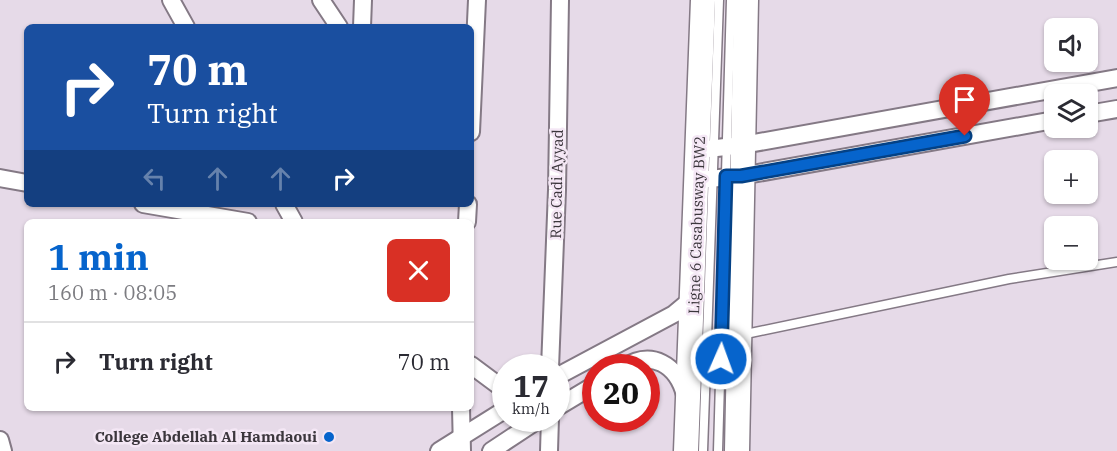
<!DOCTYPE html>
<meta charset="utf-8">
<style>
body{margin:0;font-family:"IBM Plex Serif",serif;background:#f7f7f7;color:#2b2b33;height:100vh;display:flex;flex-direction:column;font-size:22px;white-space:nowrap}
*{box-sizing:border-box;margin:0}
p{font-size:20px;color:#7c7c81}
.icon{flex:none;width:33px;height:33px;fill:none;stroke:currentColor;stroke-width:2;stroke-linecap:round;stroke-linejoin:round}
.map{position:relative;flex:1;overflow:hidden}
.details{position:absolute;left:24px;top:219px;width:450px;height:192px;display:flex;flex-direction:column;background:#fff;border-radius:9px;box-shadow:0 2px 4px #0004}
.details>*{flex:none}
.banner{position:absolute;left:24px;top:24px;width:450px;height:183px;border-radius:9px;box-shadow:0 2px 4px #0004;background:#1a4fa0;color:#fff;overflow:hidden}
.buttons{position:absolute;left:1044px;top:18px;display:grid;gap:12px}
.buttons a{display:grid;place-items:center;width:54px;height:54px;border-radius:9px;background:#fff;box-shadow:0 2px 4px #0004;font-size:30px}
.speed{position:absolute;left:492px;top:354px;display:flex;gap:12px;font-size:30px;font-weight:700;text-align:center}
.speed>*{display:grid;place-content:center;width:78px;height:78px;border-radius:50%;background:#fff;box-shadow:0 2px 4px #0004;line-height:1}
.speed small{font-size:15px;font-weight:400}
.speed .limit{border:9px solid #d22;background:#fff;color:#111}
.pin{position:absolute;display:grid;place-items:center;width:51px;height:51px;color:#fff;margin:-62px -26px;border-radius:50% 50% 50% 0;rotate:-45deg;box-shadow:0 0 6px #0007}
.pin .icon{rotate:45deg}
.me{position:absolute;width:66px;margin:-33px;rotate:2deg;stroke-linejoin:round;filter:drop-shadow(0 0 4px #0008)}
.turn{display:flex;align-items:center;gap:21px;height:126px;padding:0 24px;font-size:27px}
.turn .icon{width:78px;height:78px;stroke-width:2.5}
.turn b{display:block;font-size:42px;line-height:51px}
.lanes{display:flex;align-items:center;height:57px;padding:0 24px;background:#0003;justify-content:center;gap:30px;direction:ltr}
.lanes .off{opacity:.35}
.round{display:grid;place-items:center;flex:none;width:63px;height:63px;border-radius:9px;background:#f7f7f7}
.head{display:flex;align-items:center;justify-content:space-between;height:102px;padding:0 24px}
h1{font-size:36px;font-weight:700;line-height:45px;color:#0664cc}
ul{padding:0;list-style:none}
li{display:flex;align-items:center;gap:18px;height:78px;padding:0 24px;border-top:2px solid #e1e1e2}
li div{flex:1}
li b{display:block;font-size:22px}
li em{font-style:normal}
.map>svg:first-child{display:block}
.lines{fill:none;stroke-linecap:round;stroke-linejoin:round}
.lane-casing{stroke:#847985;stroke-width:11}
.street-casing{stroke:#847985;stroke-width:20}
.secondary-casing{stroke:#847985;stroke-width:27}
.lane{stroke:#fff;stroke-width:8}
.street{stroke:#fff;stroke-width:16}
.secondary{stroke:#fff;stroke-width:24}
.route-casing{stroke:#044185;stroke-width:15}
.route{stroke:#0664cc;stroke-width:10}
.poi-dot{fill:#0664cc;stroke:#f4e7f5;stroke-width:2}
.labels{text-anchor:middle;stroke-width:5;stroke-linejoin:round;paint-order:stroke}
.street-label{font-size:15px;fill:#3b363c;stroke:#f4e7f5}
.poi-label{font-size:15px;font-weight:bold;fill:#3b363c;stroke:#f4e7f5;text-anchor:end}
</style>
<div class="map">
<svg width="1117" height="451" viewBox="0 0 1117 451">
<rect width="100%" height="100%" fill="#e6dae8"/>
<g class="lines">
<g class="lane-casing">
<g id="lane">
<polyline points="741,335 1009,279 1117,262"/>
<polyline points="703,451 719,0"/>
<polyline points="718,451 731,0"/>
</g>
</g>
<g class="street-casing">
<g id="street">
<polyline points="171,0 186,27"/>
<polyline points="321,0 339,27"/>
<polyline points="362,27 363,0"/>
<polyline points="1088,114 1117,109"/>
<polyline points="471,132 477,0"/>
<polyline points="699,150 743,145 1117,78"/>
<polyline points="0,178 27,183"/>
<polyline points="697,180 741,176 1054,120"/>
<polyline points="143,204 248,222"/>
<polyline points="284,204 294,222"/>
<polyline points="467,222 468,204"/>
<polyline points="471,365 506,391"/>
<polyline points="550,368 557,190 560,0"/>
<path d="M623 368C652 349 677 365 685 395"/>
<polyline points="556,377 674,314 692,299"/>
<polyline points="461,408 462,451"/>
<polyline points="556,408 596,384"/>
<polyline points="0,440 3,451"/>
<polyline points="439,451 506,409"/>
<polyline points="491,451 541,418"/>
<polyline points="549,451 550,418"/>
</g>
</g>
<g class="secondary-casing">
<g id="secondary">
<polyline points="686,451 703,0"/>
<polyline points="737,451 746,0"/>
</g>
</g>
<use href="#lane" class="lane"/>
<use href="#street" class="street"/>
<use href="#secondary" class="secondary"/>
</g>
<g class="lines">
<g class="route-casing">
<polyline id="route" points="721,359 726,176 741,176 965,136"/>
</g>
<use href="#route" class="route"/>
</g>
<circle class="poi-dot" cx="329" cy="437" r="6"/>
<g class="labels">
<g class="street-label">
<text transform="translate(557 184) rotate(-89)" y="5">Rue Cadi Ayyad</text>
<text transform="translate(697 225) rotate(-88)" y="5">Ligne 6 Casabusway BW2</text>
</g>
<g class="poi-label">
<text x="317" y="442">College Abdellah Al Hamdaoui</text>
</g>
</g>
</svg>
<div class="buttons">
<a><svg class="icon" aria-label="sound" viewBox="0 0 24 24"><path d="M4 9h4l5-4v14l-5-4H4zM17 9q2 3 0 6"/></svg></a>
<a><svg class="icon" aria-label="layers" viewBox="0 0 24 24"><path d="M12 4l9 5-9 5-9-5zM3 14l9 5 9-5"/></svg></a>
<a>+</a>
<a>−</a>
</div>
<div class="speed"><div>17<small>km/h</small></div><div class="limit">20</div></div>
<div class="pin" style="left:965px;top:136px;background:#d93025"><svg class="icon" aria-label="arrive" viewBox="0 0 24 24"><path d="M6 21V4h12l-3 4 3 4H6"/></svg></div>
<svg class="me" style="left:721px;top:359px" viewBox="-20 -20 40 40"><circle r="17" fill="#0664cc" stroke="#fff" stroke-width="3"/><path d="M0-11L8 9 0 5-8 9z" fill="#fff"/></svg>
<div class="banner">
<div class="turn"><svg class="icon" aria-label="right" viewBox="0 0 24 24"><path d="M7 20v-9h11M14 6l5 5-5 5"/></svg><div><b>70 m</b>Turn right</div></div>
<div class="lanes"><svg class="icon off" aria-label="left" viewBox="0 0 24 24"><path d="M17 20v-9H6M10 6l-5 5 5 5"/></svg><svg class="icon off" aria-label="ahead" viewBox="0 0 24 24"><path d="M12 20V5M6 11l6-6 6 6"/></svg><svg class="icon off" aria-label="ahead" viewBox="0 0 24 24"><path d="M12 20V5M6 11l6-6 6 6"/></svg><svg class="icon" aria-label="right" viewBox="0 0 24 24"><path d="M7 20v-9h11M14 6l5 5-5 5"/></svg></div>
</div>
<section class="details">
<div class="head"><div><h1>1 min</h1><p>160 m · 08:05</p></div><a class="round" style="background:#d93025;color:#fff"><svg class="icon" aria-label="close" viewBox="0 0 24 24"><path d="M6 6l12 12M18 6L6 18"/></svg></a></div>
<ul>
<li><svg class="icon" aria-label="right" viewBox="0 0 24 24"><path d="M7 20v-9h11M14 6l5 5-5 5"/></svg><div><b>Turn right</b></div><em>70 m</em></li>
</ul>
</section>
</div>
